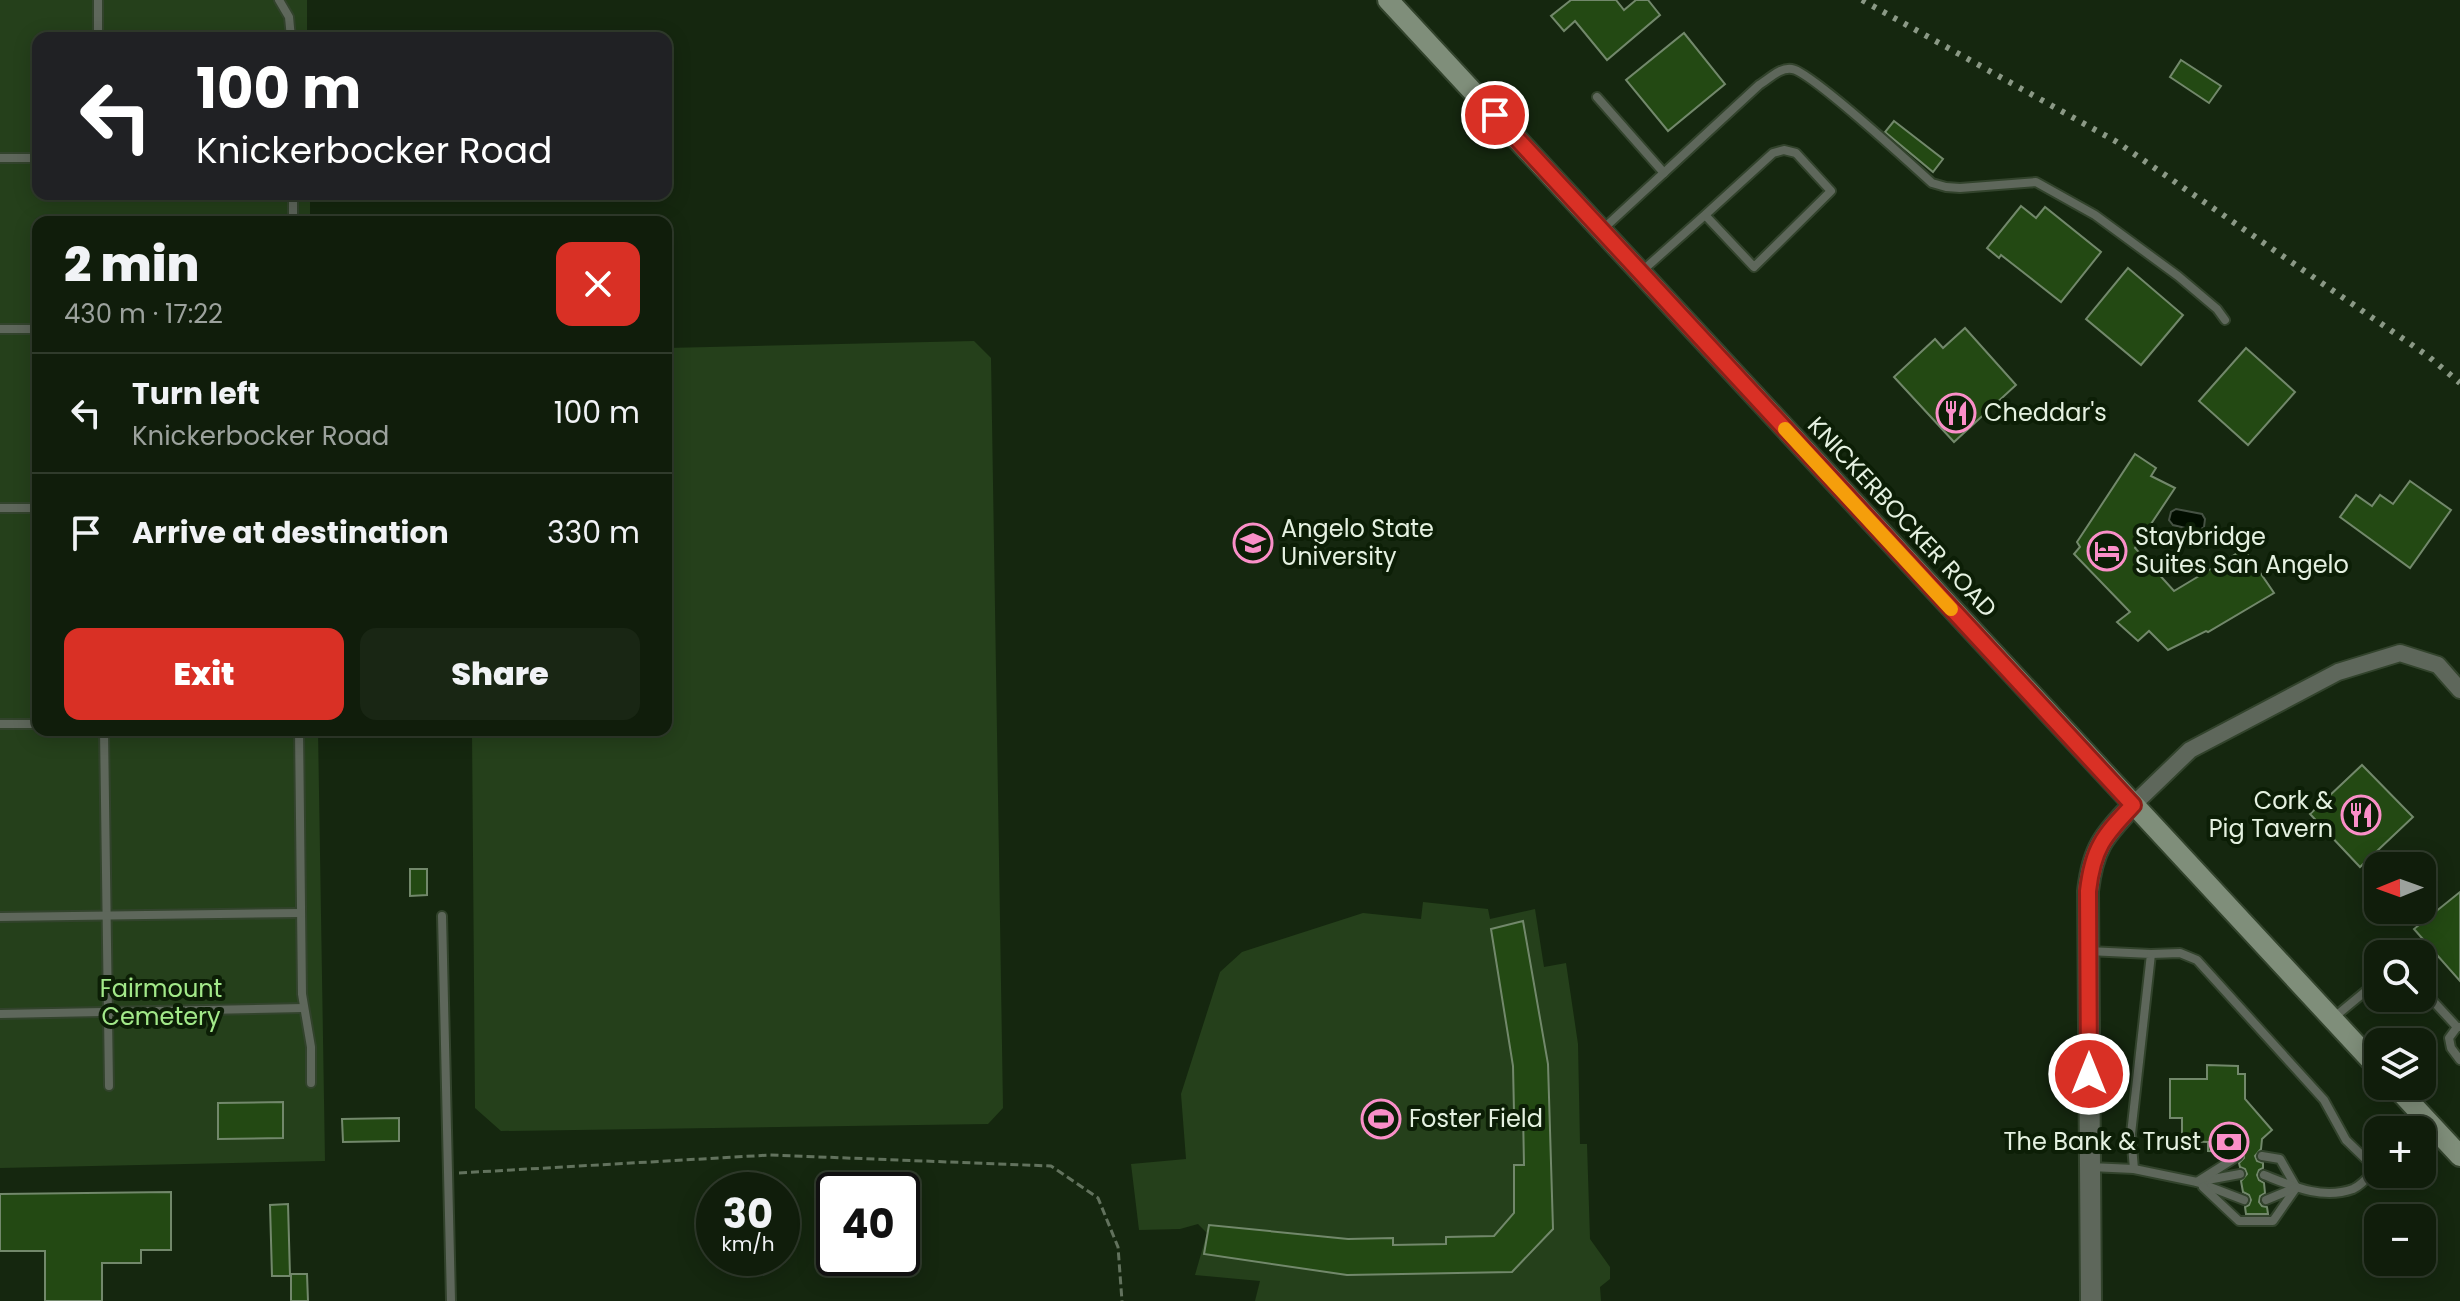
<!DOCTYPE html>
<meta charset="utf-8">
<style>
body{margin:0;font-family:Poppins,sans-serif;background:#192614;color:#f1f3f6;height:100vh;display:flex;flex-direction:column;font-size:30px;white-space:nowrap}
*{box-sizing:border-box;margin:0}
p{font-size:26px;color:#9ca29d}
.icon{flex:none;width:44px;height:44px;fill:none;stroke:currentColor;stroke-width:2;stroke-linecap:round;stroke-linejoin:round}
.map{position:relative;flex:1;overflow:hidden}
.panel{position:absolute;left:32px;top:216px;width:640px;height:520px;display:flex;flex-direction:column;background:#101d0b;border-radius:16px;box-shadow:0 4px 20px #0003,0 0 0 2px #303b2c}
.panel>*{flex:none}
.banner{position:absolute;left:32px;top:32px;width:640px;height:168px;border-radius:16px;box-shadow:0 4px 20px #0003,0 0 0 2px #303b2c;background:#202124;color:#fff;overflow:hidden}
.needle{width:52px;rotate:269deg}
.tools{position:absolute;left:2364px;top:852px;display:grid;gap:16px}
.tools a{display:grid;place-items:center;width:72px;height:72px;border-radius:16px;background:#101d0b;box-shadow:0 4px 20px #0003,0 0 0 2px #303b2c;font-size:40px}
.speed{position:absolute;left:696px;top:1172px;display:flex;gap:16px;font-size:40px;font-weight:700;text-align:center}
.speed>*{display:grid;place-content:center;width:104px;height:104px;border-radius:50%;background:#101d0b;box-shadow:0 4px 20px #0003,0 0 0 2px #303b2c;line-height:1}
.speed small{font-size:20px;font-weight:400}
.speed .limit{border:4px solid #111;border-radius:12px;background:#fff;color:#111}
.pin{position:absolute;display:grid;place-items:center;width:68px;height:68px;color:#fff;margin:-34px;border:4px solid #fff;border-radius:50%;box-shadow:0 2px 8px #0007}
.me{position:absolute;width:88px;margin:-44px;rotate:0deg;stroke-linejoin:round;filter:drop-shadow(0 0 6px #0008)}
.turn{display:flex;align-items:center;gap:28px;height:168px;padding:0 32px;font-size:36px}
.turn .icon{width:104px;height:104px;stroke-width:2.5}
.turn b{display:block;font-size:56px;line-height:68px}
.round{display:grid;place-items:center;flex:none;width:84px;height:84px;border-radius:16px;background:#192614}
.headline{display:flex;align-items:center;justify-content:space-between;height:136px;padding:0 32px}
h1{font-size:48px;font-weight:800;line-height:60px}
.primary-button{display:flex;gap:16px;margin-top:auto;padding:16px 32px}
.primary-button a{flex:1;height:92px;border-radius:16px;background:#d93025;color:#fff;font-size:32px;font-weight:800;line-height:92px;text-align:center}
.primary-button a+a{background:#192614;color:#f1f3f6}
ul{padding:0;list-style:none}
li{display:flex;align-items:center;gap:24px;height:120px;padding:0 32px;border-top:2px solid #303b2c}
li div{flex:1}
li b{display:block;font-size:30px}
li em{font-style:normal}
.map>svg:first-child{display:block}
.green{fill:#25401b}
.water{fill:#020e00;stroke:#465244;stroke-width:2}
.building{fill:#234913;stroke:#72886b;stroke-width:2}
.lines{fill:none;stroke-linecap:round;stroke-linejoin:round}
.service-casing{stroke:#32432c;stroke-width:12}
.minor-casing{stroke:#32432c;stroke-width:20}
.tertiary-casing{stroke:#32432c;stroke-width:24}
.secondary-casing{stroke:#32432c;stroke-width:24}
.path{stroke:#62725d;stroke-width:3;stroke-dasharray:8 4;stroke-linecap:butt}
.service{stroke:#5e675b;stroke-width:8}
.minor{stroke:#5e675b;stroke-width:16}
.tertiary{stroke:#5e675b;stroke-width:20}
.secondary{stroke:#7f8e7a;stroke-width:20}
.rail{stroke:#8b9986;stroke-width:6;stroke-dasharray:4 8;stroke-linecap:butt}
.route-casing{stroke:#8d1f18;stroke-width:20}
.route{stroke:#d93025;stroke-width:14}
.slow{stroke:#f59e0b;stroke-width:14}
.labels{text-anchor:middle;stroke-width:8;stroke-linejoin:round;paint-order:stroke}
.poi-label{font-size:24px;fill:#e5f1e1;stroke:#0c1e06;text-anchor:start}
.street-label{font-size:24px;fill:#e5f1e1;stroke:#0c1e06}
.park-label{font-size:24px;fill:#a2e989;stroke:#0c1e06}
</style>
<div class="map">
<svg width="2460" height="1301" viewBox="0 0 2460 1301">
<rect width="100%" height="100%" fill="#15270f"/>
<g class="green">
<polygon points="0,0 307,0 307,38 38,38 38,194 310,194 310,222 38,222 38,730 318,730 325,1161 0,1168"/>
<polygon points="974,341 991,358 1003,1108 988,1124 501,1131 475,1108 472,730 666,730 666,348"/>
<polygon points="1423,902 1488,909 1490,919 1535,909 1544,967 1566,963 1578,1044 1580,1144 1587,1144 1590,1239 1610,1267 1610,1279 1600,1287 1601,1301 1255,1301 1260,1281 1195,1275 1207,1233 1198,1224 1180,1229 1139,1230 1131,1164 1186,1159 1181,1094 1220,972 1242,952 1363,913 1421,919"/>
</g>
<polygon class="water" points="2176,509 2202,514 2205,519 2204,527 2198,531 2173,525 2169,520 2171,512"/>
<g class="building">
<polygon points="1571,0 1616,0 1624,10 1636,0 1648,0 1660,15 1607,60 1575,21 1564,31 1551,16"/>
<polygon points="1684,33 1725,84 1668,131 1626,80"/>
<polygon points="2181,60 2221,86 2209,103 2170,77"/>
<polygon points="1894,121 1943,159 1933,172 1885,132"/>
<polygon points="2021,206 2036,218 2045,207 2101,252 2061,302 2001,255 1999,258 1987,248"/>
<polygon points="2128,268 2183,315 2141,365 2086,319"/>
<polygon points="1965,328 2016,385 1954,442 1894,377 1935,339 1943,348"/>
<polygon points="2246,348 2295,392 2248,445 2199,401"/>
<polygon points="2135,454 2156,468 2151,476 2175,488 2135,548 2174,591 2244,549 2274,593 2208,632 2206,631 2168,650 2149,631 2138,641 2117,622 2130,612 2074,554 2080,547 2077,542"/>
<polygon points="2410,481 2451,510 2410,568 2340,517 2356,495 2372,506 2380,495 2393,504"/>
<polygon points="2362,765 2413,817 2360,867 2310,814"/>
<polygon points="410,869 427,869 427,895 410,896"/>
<polygon points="2460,892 2460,981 2414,929"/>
<polygon points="1523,921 1548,1064 1553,1229 1512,1272 1347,1275 1204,1254 1209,1225 1348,1239 1393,1238 1393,1245 1446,1244 1446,1237 1494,1236 1514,1213 1514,1165 1524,1165 1523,1112 1514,1112 1513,1066 1491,929"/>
<polygon points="2207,1065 2238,1066 2238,1074 2245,1074 2245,1099 2272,1130 2262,1139 2261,1149 2255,1156 2257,1161 2263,1163 2263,1168 2259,1170 2257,1175 2259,1180 2264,1183 2265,1193 2260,1196 2259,1202 2262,1206 2267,1207 2268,1214 2246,1214 2245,1207 2249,1205 2251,1200 2249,1195 2243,1192 2241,1181 2247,1174 2245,1169 2240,1167 2239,1163 2244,1158 2243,1152 2238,1149 2232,1152 2208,1151 2208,1142 2182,1141 2182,1118 2170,1118 2170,1079 2207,1079"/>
<polygon points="283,1102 283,1138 218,1139 218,1103"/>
<polygon points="399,1118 399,1141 343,1142 342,1119"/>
<polygon points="171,1192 171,1250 141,1250 141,1263 102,1263 102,1301 45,1301 45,1251 0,1251 0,1194"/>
<polygon points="288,1204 290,1276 272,1276 270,1205"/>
<polygon points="291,1274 307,1274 308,1301 291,1301"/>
</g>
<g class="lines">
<g class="service-casing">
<g id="service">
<polyline points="279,0 289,17 291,38"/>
<polyline points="98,38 98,0"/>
<polyline points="1597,97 1664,173"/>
<polyline points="0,158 38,158"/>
<polyline points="293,194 293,222"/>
<path d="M1602 230 1759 85C1769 79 1780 67 1792 69 1810 71 1912 165 1932 183L1946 187 1960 188 2036 182 2095 215 2178 276 2217 309 2225 320"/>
<polyline points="1641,272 1705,215 1754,267 1831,191 1796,153 1784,150 1773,153 1705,215"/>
<polyline points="0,329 38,329"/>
<polyline points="0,508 38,508"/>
<polyline points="0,724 38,724"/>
<polyline points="104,730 109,1086"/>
<polyline points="299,730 302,994 311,1047 311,1083"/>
<polyline points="442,916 451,1301"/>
<polyline points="0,917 301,913"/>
<polyline points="2088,951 2151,954 2131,1134 2134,1169"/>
<polyline points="2151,954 2180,953 2197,960 2324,1100 2346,1140 2376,1169"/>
<polyline points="2422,989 2457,1027 2460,1027"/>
<polyline points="0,1014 304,1008"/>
<polyline points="2332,1019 2378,981"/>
<polyline points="2457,1027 2449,1038 2451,1048 2460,1060"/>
<polyline points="2262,1156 2280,1159 2296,1187"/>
<polyline points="2090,1167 2134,1169 2197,1182 2244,1200"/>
<path d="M2264 1175C2292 1186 2322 1200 2353 1189 2362 1185 2371 1174 2378 1167"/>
<polyline points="2202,1181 2240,1174"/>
<polyline points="2197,1182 2238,1156"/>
<polyline points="2203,1187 2239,1221 2273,1221 2296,1188"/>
<polyline points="2266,1200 2295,1188"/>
</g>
</g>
<g class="minor-casing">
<polyline id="minor" points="2133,805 2190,750 2338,672 2400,653 2438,665 2460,690"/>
</g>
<g class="tertiary-casing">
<path id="tertiary" d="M2091 1301 2088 891C2093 847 2104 836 2133 805"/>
</g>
<g class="secondary-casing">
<g id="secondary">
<polyline points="1388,0 2378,1068"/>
<polyline points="2395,1086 2460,1156"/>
</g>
</g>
<polyline class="path" points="459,1173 770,1155 1051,1166 1098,1198 1118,1247 1122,1301"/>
<use href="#service" class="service"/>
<use href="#minor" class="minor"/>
<use href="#tertiary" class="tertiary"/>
<use href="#secondary" class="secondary"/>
<polyline class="rail" points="1862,0 2117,142 2428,356 2460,383"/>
</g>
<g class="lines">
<g class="route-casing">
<path id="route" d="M1495 115 2133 805C2104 836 2093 847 2088 891L2089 1074"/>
</g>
<use href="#route" class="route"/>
<polyline class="slow" points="1785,429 1951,609"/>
</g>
<defs>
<g id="restaurant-ring" transform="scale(2)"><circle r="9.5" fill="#0c1e06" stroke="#fa8fc8" stroke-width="1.5"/><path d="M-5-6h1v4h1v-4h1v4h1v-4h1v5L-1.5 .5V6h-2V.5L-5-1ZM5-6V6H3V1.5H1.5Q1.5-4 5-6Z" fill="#fa8fc8"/></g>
<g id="university-ring" transform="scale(2)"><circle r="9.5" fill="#0c1e06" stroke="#fa8fc8" stroke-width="1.5"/><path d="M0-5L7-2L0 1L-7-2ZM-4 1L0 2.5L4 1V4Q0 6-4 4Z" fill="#fa8fc8"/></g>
<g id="hotel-ring" transform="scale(2)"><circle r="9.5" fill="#0c1e06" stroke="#fa8fc8" stroke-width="1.5"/><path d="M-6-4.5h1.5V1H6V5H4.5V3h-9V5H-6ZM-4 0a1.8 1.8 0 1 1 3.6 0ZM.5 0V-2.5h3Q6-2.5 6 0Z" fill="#fa8fc8"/></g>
<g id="stadium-ring" transform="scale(2)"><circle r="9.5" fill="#0c1e06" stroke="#fa8fc8" stroke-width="1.5"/><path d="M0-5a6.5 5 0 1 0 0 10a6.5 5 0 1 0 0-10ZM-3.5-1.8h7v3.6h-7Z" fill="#fa8fc8"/></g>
<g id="bank-ring" transform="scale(2)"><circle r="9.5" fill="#0c1e06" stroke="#fa8fc8" stroke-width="1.5"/><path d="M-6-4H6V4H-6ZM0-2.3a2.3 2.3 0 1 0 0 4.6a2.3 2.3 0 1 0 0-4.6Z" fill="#fa8fc8"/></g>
</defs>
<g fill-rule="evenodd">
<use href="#restaurant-ring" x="1956" y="413"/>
<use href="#university-ring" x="1253" y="543"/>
<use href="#hotel-ring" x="2107" y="551"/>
<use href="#restaurant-ring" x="2361" y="815"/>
<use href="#stadium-ring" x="1381" y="1119"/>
<use href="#bank-ring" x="2229" y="1142"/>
</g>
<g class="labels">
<g class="poi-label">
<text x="1984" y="421">Cheddar's</text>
<text x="1281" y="537">Angelo State<tspan x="1281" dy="28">University</tspan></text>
<text x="2135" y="545">Staybridge<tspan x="2135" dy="28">Suites San Angelo</tspan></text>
<text x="2333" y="809" text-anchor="end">Cork &amp;<tspan x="2333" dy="28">Pig Tavern</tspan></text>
<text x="1409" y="1127">Foster Field</text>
<text x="2201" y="1150" text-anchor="end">The Bank &amp; Trust</text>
</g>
<g class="street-label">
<text transform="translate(1902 517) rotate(47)" y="8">KNICKERBOCKER ROAD</text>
</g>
<g class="park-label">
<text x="161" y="997">Fairmount<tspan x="161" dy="28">Cemetery</tspan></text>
</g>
</g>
</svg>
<div class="tools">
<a><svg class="needle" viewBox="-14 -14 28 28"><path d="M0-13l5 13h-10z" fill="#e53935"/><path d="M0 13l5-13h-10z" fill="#9ca29d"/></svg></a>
<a><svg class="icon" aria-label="search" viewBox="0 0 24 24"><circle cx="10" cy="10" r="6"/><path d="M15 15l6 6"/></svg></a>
<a><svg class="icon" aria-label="layers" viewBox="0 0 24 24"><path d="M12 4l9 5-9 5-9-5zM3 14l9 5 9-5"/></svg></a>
<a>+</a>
<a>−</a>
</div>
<div class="speed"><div>30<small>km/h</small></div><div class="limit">40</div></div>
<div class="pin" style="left:1495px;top:115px;background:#d93025"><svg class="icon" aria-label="arrive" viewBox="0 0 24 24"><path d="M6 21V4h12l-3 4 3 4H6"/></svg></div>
<svg class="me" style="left:2089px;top:1074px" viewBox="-20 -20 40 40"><circle r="17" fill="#d93025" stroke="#fff" stroke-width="3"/><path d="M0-11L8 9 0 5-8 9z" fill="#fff"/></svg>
<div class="banner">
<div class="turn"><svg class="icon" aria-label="left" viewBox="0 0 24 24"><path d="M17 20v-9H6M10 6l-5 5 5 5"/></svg><div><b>100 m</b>Knickerbocker Road</div></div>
</div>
<section class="panel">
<div class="headline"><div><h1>2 min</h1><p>430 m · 17:22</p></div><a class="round" style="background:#d93025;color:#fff"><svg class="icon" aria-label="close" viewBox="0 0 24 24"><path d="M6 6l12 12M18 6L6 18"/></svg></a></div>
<ul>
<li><svg class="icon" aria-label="left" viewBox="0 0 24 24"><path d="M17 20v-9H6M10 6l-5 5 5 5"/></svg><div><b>Turn left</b><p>Knickerbocker Road</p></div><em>100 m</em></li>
<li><svg class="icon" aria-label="arrive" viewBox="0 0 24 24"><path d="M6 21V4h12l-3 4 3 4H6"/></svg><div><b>Arrive at destination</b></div><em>330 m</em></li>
</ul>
<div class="primary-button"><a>Exit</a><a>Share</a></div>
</section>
</div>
